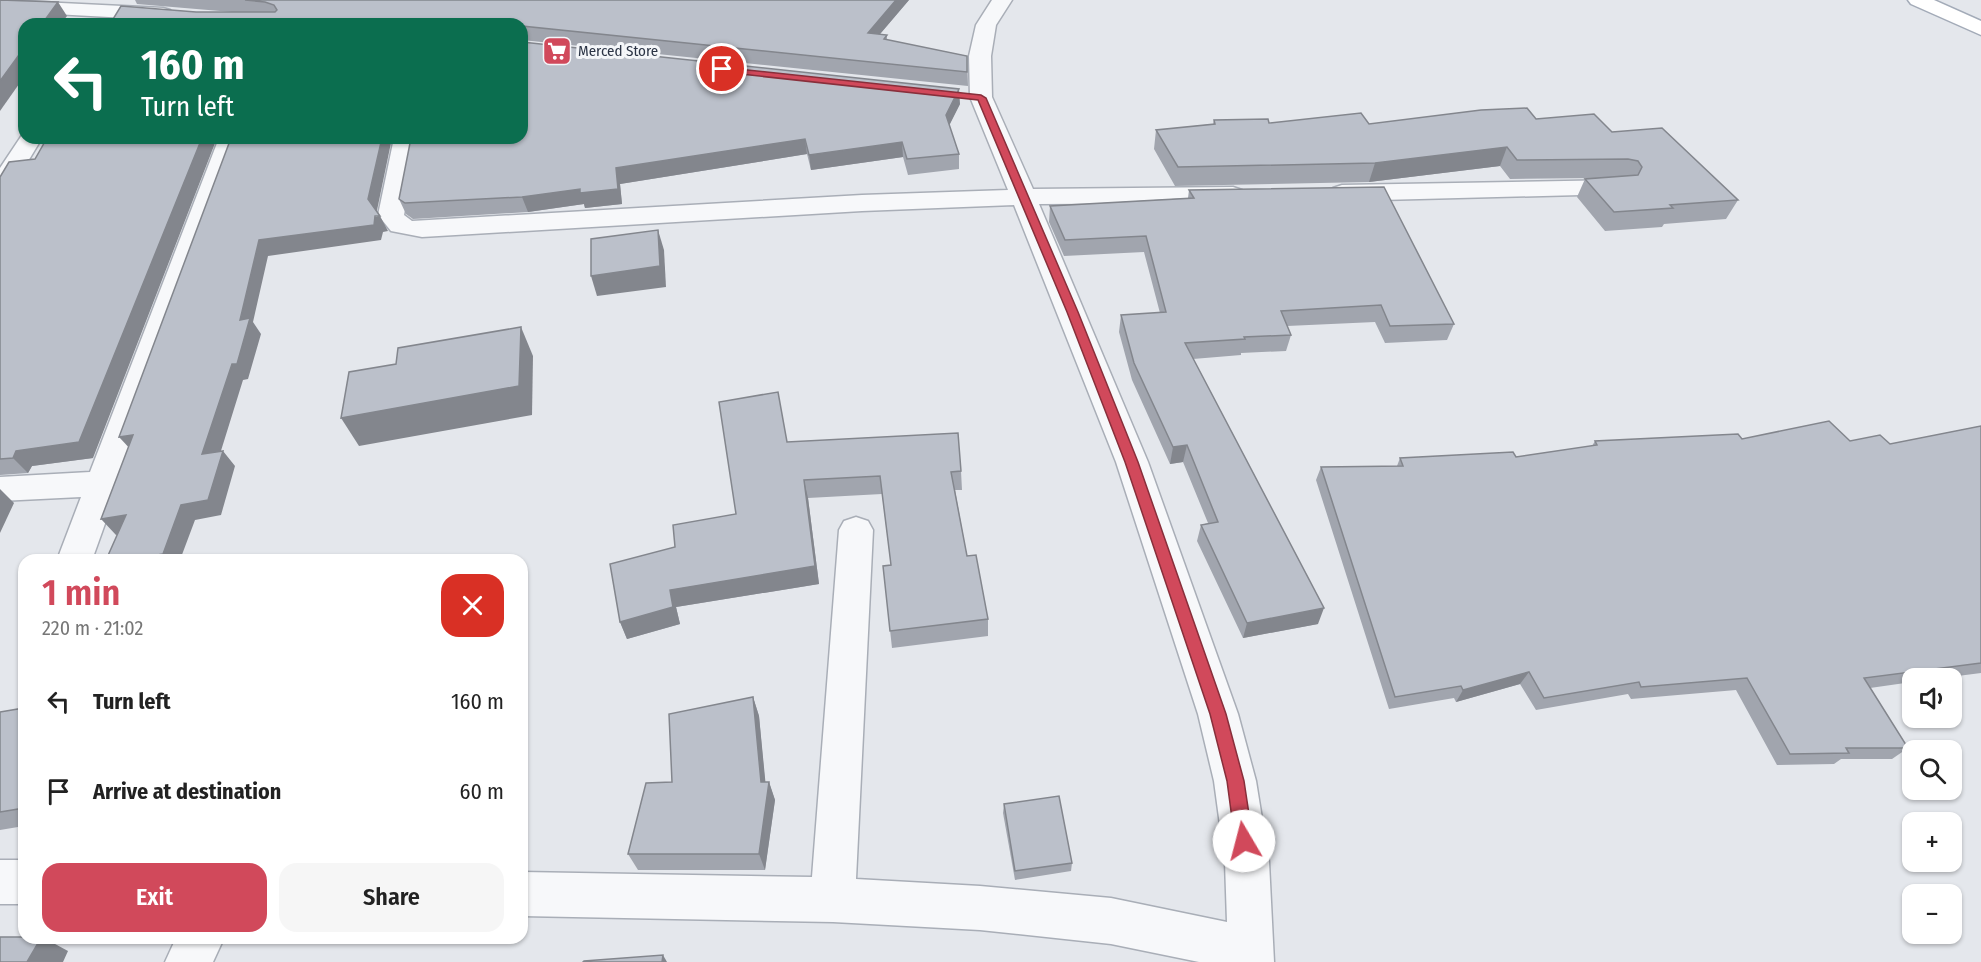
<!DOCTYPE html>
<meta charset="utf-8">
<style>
body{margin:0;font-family:"Fira Sans Condensed",sans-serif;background:#f6f6f6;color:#222;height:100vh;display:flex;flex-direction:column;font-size:22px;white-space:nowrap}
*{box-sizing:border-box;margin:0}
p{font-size:20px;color:#767676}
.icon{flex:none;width:33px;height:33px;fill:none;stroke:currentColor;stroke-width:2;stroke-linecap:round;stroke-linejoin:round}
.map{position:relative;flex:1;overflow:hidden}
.details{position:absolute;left:18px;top:554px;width:510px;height:390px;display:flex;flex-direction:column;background:#fff;border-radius:18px;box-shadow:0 2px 4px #0004}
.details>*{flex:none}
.guide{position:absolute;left:18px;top:18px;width:510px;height:126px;border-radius:18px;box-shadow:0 2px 4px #0004;background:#0b6e4f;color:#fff;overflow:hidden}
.controls{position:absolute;left:1902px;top:668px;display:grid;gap:12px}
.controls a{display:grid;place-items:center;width:60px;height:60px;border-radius:12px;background:#fff;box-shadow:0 2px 4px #0004;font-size:30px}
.pin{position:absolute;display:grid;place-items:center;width:51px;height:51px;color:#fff;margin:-26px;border:3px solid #fff;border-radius:50%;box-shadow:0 2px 6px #0007}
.me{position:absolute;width:66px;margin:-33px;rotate:352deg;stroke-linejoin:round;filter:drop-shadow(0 0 4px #0008)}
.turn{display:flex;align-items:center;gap:21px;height:126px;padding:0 24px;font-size:27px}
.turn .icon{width:78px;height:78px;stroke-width:2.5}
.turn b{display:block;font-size:42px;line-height:51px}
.round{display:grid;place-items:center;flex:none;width:63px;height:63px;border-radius:18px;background:#f6f6f6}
.head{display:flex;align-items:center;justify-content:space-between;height:102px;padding:0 24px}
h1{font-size:36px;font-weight:600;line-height:45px;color:#d1495b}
.primary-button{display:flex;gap:12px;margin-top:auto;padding:12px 24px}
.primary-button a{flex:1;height:69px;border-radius:18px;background:#d1495b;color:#fff;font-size:24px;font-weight:600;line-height:69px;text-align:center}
.primary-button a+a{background:#f6f6f6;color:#222}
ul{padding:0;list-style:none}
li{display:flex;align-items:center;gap:18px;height:90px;padding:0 24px}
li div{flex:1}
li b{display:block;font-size:22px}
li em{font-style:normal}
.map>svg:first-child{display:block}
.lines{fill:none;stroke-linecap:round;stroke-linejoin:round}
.minor-casing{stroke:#a9aeb7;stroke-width:3}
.major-casing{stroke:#a3abb8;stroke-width:3}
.minor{fill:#f7f8fa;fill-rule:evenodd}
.major{fill:#fff;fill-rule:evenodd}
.wall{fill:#a1a5ae}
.shaded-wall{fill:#83868d}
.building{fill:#bbc0ca;stroke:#83868d;stroke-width:1.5}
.route{fill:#d1495b;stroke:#882f3b;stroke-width:1.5}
.labels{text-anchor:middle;stroke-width:6;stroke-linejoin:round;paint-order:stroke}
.far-poi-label{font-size:15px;fill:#2b3445;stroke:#f4f6f9;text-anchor:start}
</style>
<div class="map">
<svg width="1981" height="962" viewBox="0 0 1981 962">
<rect width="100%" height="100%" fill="#e4e7ec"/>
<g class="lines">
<g class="minor-casing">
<g id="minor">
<polygon points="0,0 163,8 170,10 173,14 170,18 163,20 0,11"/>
<polygon points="992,0 1012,0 996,25 991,56 992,97 1033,189 1233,187 1242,190 1246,195 1242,200 1233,203 1039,204 1148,462 1238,714 1256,781 1269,862 1274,962 1199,962 1111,944 980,930 833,922 522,916 522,872 812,877 839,530 844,521 856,517 868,521 873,530 856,879 980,886 1111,898 1227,922 1225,862 1214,781 1198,714 1116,462 1014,205 862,211 422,237 391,231 378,215 394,138 418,138 404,215 412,221 862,195 1008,190 970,97 969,56 976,25"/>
<polygon points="24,132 24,138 42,138 9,193 0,195 0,168"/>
<polygon points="219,138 243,138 92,560 57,560 81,497 0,501 0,477 90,472"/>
<polygon points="1619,180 1628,182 1631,187 1628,192 1619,194 1342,201 1333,198 1329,193 1333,188 1342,185"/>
<rect x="0" y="860" width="24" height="44"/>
<polygon points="176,938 224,938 213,962 165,962"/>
</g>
</g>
<g class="major-casing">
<polygon id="major" points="1908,0 1934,0 1981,21 1981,35 1911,4"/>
</g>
<use href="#minor" class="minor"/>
<use href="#major" class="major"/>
</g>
<g class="wall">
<polygon points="135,0 909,0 880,34 887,35 887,40 967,56 968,86 522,40 522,24 196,12 232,12 137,4"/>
<polygon points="960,104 949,125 959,154 959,169 908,175 903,157 811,170 807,154 620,184 622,204 585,208 584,204 528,212 413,219 406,214 399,199"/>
<polygon points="1536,119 1612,132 1738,200 1726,219 1664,224 1662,227 1605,231 1577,197 1585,179 1594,178 1510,179 1500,166 1369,182 1175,186 1154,149 1156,130 1213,124 1214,120 1269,123 1369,124"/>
<polygon points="0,177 93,458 32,466 28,473 0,475"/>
<polygon points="1189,190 1454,324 1447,340 1385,343 1375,322 1287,326 1291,335 1286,351 1241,353 1241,355 1193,359 1318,624 1243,638 1197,541 1201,525 1208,523 1183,462 1170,464 1132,380 1119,332 1121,315 1160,313 1144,252 1064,256 1049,222 1050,206 1188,198"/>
<polygon points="1981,426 1981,673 1942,678 1912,678 1912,682 1870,688 1908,748 1892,759 1841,759 1834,764 1777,765 1736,690 1631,699 1628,694 1536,710 1520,684 1456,702 1454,698 1389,709 1316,480 1321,467 1397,466 1400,458 1516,457 1592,446 1595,441 1742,439 1850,441 1890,444"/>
<polygon points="788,442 961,471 962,490 955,490 967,556 988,619 988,636 892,648 883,566 891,565 882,494 808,498 819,584 676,607 680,624 627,639 620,622 675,547 736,514"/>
<polygon points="753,697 759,716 765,782 769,782 775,800 765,870 638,870 628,854 672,782"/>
<polygon points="24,708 24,826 0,830 0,712"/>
<polygon points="1004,804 1072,863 1071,871 1015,880 1003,813"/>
</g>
<g class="shaded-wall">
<polygon points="896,0 909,0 869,47 868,33"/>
<polygon points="58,2 67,16 61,24 42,24"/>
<polygon points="24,48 24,77 0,111 0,81"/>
<polygon points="959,89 960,104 947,130 946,115"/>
<polygon points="202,138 217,138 93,458 32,466 28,473 13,458 16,451"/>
<polygon points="382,138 392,138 376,215 368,199"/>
<polygon points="805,139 807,154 620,184 622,204 585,208 584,204 528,212 522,197 580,189 616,168"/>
<polygon points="902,142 903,157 811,170 809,155"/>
<polygon points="1507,147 1500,166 1369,182 1375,163"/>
<polygon points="380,216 388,231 383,232 381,240 268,256 253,322 261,334 248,379 243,380 215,470 202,454 240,320 259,240"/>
<polygon points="658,230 664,250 666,287 597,296 591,276"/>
<polygon points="521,327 533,356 532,415 359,446 341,418"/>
<polygon points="133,435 133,452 119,437"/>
<polygon points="1187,445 1183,462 1170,464 1173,447"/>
<polygon points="223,451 235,466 221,515 195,520 180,560 128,560"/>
<polygon points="804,480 808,498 819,584 676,607 680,624 627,639 620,622"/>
<polygon points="0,489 14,503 0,533"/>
<polygon points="126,515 140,530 116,535 101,519"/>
<polygon points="1324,608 1318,624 1243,638 1247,623"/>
<polygon points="1529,672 1520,684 1456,702 1463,690"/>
<polygon points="753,697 759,716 767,798 769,782 775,800 765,870 759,854 761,782"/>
<polygon points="41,938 44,938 68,951 63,962 27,962"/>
<polygon points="663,955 667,962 662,962"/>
</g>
<g class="building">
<polygon points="0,0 58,2 42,24 24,24 24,48 0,81"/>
<polygon points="245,0 896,0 868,33 887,35 884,39 967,56 967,72 522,26 522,24 110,24 121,6 196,12 275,12 277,10 274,5 265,2"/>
<polygon points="522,42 959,89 946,115 959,154 907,159 902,142 809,155 805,139 616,168 618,189 580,193 580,189 522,197 405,203 399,199 411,138 522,138"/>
<polygon points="1527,108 1536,119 1594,114 1612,132 1662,128 1738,200 1670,205 1673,208 1614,212 1585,179 1638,175 1642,167 1638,161 1628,159 1517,160 1507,147 1375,163 1178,167 1156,130 1215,124 1214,120 1268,119 1269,123 1361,113 1369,124 1481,110"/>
<polygon points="47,138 202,138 79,442 16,451 13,458 0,459 0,177 9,162 35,159"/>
<polygon points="231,138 382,138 368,199 380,216 375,216 374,225 259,240 240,320 250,318 237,364 232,364 202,454 223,451 208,500 181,505 163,554 128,560 106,560 126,515 101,519 133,435 119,437"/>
<polygon points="1384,187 1454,324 1390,326 1381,305 1281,311 1291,335 1244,337 1245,339 1185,343 1324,608 1247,623 1201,525 1218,522 1187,445 1173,447 1134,363 1121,315 1166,312 1146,236 1065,240 1050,206 1194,198 1189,190"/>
<polygon points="658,230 660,266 591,276 591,239"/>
<polygon points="521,327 519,386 341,418 349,372 396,364 398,348"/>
<polygon points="778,392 787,442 958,433 961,471 951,472 967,556 976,555 988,619 890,631 883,566 891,565 880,476 804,480 815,566 670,590 673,607 620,622 610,564 675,547 673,525 736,514 719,402"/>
<polygon points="1829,421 1850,441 1880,435 1890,444 1981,426 1981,663 1864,678 1908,748 1846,748 1849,753 1790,754 1747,678 1641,687 1639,682 1544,698 1529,672 1463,690 1461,686 1395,697 1321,467 1403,466 1400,458 1513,452 1516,457 1597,445 1595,441 1738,434 1742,439"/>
<polygon points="753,697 761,782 769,782 759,854 628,854 646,783 672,782 669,714"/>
<polygon points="24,708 24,808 0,812 0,712"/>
<polygon points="1059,796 1072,863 1015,871 1004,804"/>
<polygon points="0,937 24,937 24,938 41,938 27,962 0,962"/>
<polygon points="663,955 662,962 583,962 584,961"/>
</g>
<polygon class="route" points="719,67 981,95 986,98 1078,312 1138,462 1226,714 1244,781 1253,841 1250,847 1244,850 1238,847 1235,841 1227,781 1210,714 1125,462 1067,312 978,100 722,72 719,71"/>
<defs>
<g id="supermarket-square" transform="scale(1.5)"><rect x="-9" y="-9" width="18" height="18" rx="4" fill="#d1495b" stroke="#f4f6f9"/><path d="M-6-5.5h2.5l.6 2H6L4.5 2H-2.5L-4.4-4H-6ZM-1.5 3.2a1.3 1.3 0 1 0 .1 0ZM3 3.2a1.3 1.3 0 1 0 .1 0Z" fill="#fff"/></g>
</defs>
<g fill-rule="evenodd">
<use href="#supermarket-square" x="557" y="51"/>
</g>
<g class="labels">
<g class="far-poi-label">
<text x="578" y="56">Merced Store</text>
</g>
</g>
</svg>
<div class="controls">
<a><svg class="icon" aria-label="sound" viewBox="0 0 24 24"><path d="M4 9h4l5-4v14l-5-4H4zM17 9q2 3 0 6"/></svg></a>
<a><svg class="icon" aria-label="search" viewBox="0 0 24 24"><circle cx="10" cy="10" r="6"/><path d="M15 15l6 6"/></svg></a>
<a>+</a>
<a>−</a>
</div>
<div class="pin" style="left:722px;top:69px;background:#d93025"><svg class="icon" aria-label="arrive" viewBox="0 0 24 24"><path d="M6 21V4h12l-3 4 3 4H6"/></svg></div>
<svg class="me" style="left:1244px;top:841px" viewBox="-20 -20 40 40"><circle r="19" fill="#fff"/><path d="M0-13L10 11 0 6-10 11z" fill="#d1495b"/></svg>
<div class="guide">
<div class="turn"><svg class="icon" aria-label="left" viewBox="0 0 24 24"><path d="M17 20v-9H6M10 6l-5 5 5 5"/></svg><div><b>160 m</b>Turn left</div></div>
</div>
<section class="details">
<div class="head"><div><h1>1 min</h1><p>220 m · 21:02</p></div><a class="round" style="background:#d93025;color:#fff"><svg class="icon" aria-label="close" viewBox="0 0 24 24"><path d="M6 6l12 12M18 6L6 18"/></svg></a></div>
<ul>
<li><svg class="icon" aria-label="left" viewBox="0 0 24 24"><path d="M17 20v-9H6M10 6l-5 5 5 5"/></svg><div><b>Turn left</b></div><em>160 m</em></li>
<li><svg class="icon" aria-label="arrive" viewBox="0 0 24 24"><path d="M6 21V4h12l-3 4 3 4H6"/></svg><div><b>Arrive at destination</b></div><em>60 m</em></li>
</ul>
<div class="primary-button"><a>Exit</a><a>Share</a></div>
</section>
</div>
